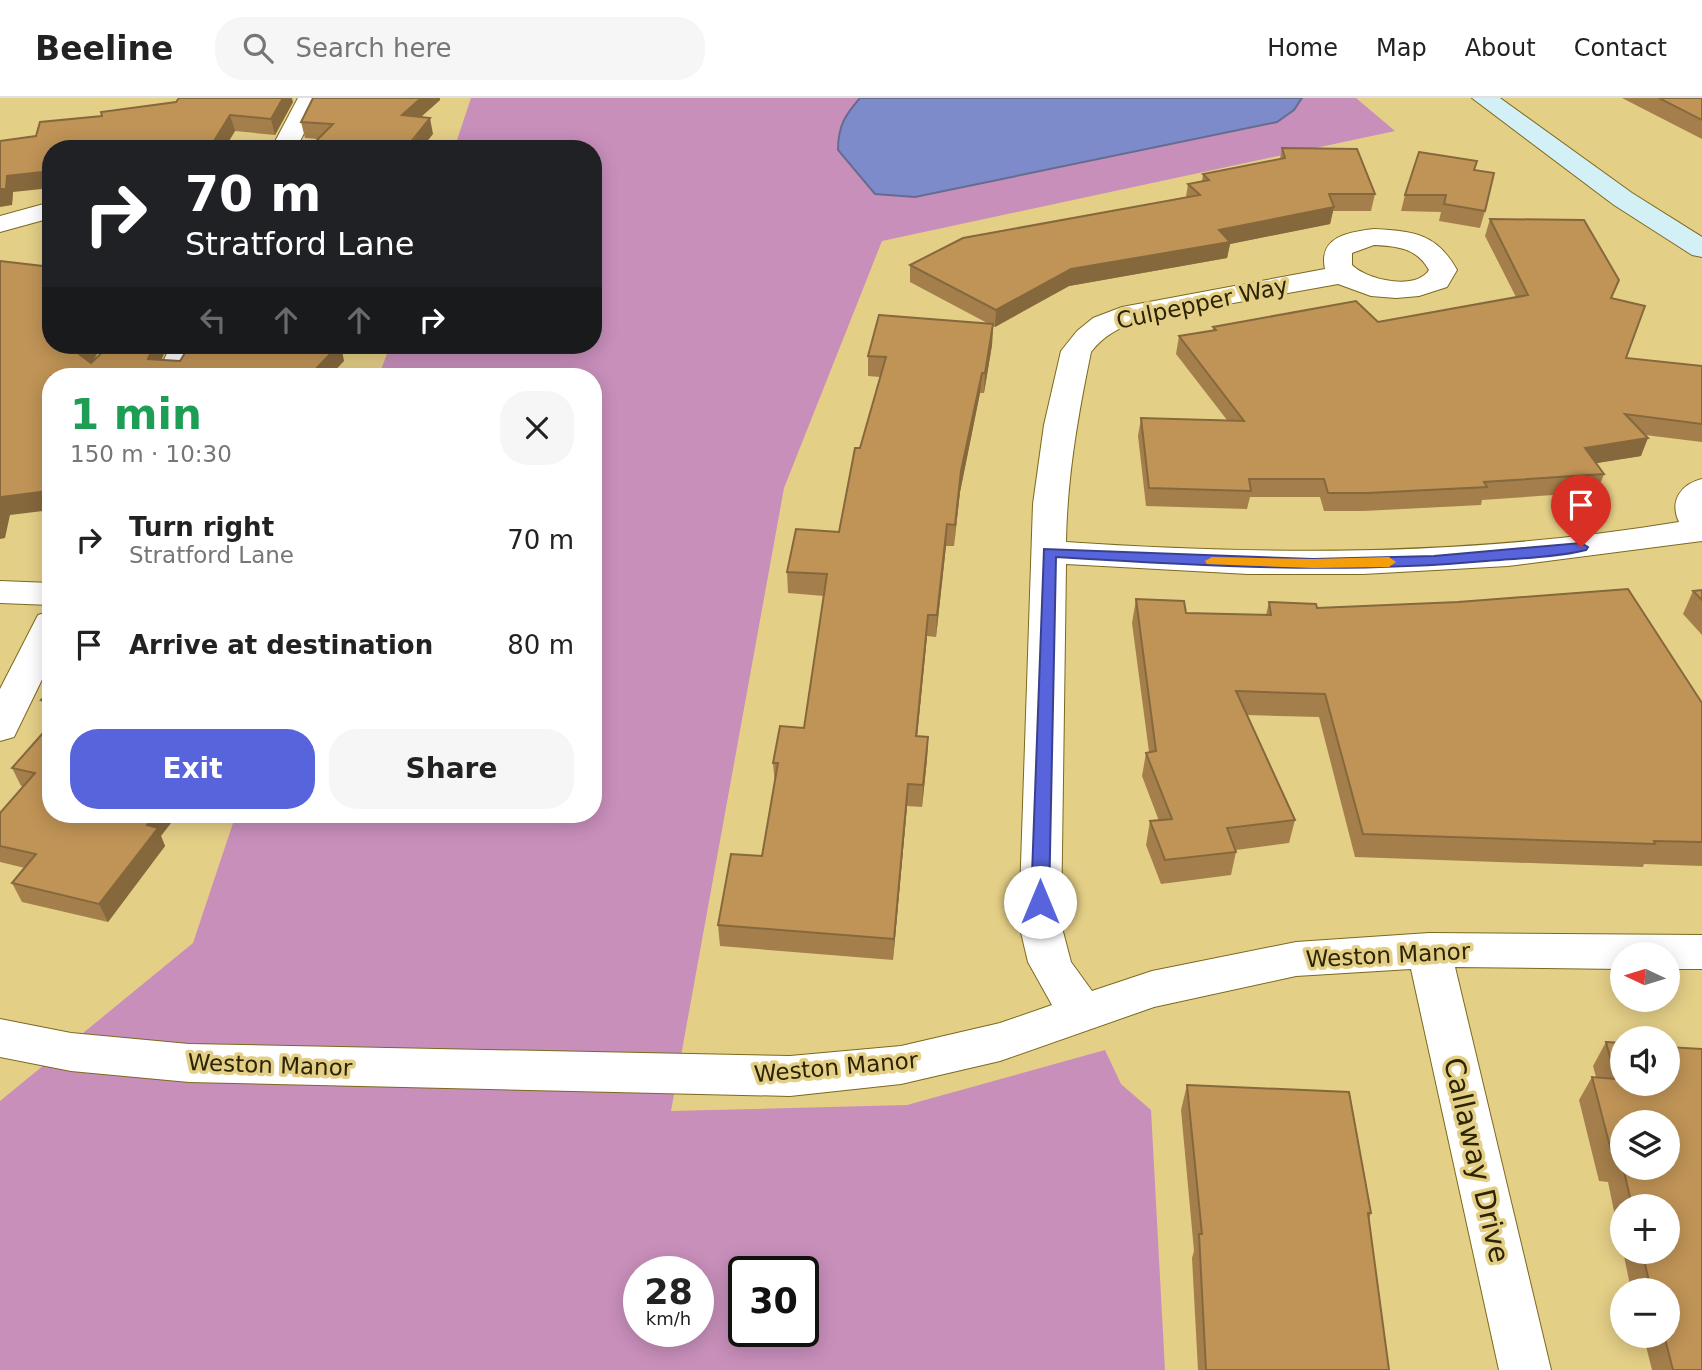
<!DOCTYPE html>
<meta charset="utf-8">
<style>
body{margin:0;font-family:"DejaVu Sans",sans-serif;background:#f6f6f6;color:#222;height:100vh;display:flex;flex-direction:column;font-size:26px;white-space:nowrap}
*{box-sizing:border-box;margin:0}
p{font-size:23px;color:#767676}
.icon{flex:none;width:38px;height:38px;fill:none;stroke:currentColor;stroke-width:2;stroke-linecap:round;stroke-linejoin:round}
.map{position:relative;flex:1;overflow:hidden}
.sheet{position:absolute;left:42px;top:270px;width:560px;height:455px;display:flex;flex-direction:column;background:#fff;border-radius:28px;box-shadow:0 4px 18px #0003}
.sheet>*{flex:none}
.top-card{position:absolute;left:42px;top:42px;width:560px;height:214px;border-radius:28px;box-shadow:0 4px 18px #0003;background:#202124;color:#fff;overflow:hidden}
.needle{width:46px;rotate:274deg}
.tools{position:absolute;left:1610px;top:844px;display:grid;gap:14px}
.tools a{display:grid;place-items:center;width:70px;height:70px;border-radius:50%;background:#fff;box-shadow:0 4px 18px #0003;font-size:35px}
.speed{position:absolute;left:623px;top:1158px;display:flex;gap:14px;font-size:35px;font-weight:700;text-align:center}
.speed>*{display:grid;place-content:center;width:91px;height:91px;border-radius:50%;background:#fff;box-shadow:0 4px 18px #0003;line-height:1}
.speed small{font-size:18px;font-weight:400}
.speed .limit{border:4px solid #111;border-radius:10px;background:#fff;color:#111}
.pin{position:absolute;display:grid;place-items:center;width:60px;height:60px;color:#fff;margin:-72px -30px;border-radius:50% 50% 50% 0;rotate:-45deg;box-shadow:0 0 7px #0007}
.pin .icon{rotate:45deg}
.me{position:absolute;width:77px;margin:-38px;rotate:0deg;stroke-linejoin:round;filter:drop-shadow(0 0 5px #0008)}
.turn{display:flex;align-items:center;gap:24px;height:147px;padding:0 28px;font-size:32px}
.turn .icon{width:91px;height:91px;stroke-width:2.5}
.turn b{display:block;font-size:49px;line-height:60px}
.lanes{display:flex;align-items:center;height:66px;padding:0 28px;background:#0003;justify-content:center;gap:35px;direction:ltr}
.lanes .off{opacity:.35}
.round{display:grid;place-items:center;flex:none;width:74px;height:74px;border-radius:28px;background:#f6f6f6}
.overview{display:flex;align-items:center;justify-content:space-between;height:119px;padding:0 28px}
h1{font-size:42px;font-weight:800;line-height:52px;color:#1e9e55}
.action{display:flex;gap:14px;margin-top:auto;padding:14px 28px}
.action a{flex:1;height:80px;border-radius:28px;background:#5864db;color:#fff;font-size:28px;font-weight:800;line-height:80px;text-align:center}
.action a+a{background:#f6f6f6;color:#222}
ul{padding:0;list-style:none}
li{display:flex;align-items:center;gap:21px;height:105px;padding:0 28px}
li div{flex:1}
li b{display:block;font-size:26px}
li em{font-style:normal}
header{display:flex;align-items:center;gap:42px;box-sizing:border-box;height:98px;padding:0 35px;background:#fff;border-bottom:2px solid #e0e0e0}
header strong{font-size:33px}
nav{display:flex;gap:38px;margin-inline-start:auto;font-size:24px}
.search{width:490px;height:63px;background:#f6f6f6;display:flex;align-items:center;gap:18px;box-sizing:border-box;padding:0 24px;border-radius:28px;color:#767676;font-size:26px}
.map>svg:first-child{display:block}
.green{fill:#c88fbb;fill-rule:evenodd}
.water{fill:#7d8bcb;stroke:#656c90;stroke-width:2}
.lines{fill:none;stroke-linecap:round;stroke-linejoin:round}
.street-casing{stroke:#7c691e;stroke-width:2}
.secondary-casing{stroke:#7c691e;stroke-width:2}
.street{fill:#fff;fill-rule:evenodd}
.secondary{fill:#d4f0f7;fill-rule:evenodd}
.wall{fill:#a57f4b;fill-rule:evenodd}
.shaded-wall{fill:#86683d}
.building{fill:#c09457;stroke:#86683d;stroke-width:2}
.route{fill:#5864db;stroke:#39418e;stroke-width:2}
.slow{fill:#f59e0b}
.labels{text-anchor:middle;stroke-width:7;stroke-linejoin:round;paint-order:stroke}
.street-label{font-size:23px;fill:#2c2405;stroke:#e4cf87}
.near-street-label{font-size:28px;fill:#2c2405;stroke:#e4cf87}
</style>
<header>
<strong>Beeline</strong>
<div class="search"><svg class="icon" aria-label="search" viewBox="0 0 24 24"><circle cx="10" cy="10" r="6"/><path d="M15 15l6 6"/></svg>Search here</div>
<nav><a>Home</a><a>Map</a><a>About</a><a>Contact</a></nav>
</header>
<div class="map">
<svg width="1702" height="1272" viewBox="0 0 1702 1272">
<rect width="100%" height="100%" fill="#e4cf87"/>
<path class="green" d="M471 0H1356L1395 33 882 143 784 390 671 1013 907 1007 1105 952 1121 986 1151 1012 1165 1272H0V1003L193 845 236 716H593V278H379L390 247H593V51H454ZM639 1174H698V1234H639ZM744 1174H803V1234H744Z"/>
<path class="water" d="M860 0H1302L1294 12 1277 24 915 99 875 96 838 52C838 28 845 17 860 0Z"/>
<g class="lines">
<g class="street-casing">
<g id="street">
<polygon points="298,0 322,0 296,51 271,51"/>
<polygon points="51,104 51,120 0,134 0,118"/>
<path d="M1374 131C1414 133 1437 136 1457 172L1447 189 1419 198 1396 200 1371 198 1338 186 1139 222C1119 230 1104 237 1091 254 1078 317 1067 380 1066 444 1275 458 1473 458 1679 424 1669 403 1681 386 1702 381V443L1508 468 1363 476H1248L1066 466 1061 826 1071 864 1092 893 1152 873 1296 844 1429 835 1702 837V871H1668V856H1622V871L1455 869 1551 1272H1499L1411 871 1296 878 1154 909 1000 963 901 986 790 998 189 984 71 973 0 959V921L71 935 189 946 790 958 901 948 1000 925 1052 907 1028 864 1019 826 1033 406 1044 327 1061 253 1077 233 1093 220 1122 209 1325 171C1318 139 1348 134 1374 131ZM1374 147C1397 148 1417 150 1429 172 1416 193 1367 182 1352 167V155Z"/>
<polygon points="171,247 201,247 186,278 156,278"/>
<polygon points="0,483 51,485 51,507 0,505"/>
<polygon points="51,513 51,563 14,639 0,643 0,591 38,517"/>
</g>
</g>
<g class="secondary-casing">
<polygon id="secondary" points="1472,0 1500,0 1632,95 1702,139 1702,159 1692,157 1614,107"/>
</g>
<use href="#street" class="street"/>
<use href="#secondary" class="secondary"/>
</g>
<g class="wall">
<polygon points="1622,0 1702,0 1702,41"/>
<polygon points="440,2 421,19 433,36 318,41 305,40 301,24"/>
<polygon points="293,4 275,37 235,33 224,51 51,51 13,94 12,107 0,43"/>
<polygon points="1282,50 1375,96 1371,113 1333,113 1330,126 1230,146 1227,160 1069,188 995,229 993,228 992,247 984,295 980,295 960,394 954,448 946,448 936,539 927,538 917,638 928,639 927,661 922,709 907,708 893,862 720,848 718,827 762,758 775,687 773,665 804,630 824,498 788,495 787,474 839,434 860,350 880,279 868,278 868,258 989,226 910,184 910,167 1186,99 1188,86 1202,83 1203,76 1280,61"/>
<polygon points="1475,72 1485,113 1480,130 1439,123 1441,114 1401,113 1405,97"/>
<polygon points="1490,121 1612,201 1626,260 1702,268 1702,344 1645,337 1641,358 1596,365 1604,376 1597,394 1482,402 1481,407 1363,413 1324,413 1320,399 1250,399 1247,411 1146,408 1138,338 1141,320 1227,322 1176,256 1179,238 1213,233 1213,229 1378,224 1516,199 1485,138"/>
<polygon points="1702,492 1702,537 1683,516 1693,493"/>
<polygon points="1136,501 1186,515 1266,517 1269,504 1317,510 1702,605 1702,768 1644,766 1643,769 1355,759 1319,619 1247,617 1295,722 1289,745 1236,752 1236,754 1231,777 1161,786 1146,747 1150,723 1159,723 1142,678 1146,655 1149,654 1132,525"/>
<polygon points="51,591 51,620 41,602"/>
<polygon points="51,626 161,738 165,748 108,824 22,804 12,785 25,770 0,764 0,715 23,688 21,688 12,670"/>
<path d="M1606 944 1622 945V985H1668V949L1702 951V1272H1652L1644 1240H1641V1237H1668V1192H1631L1623 1153H1668V1108H1622V1152L1608 1084 1599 1083 1579 1002 1592 979H1596L1593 968ZM1622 1024H1668V1069H1622Z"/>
<polygon points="1187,987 1371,1115 1369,1121 1389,1272 1198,1272 1192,1160 1194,1153 1181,1012"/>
</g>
<g class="shaded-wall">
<polygon points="283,0 292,0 293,4 275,37 271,21"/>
<polygon points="421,0 440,0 440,2 405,33 402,17"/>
<polygon points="230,17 235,33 224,51 209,51"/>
<polygon points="430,20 433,36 421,51 407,51"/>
<polygon points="51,73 51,90 13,94 12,107 0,109 0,91 7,78"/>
<polygon points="1334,109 1330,126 1230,146 1227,160 1069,188 995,229 996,212 1071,171 1219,132"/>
<polygon points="993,226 992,247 984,295 985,275"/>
<polygon points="85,247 103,247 86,274 79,256"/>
<polygon points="154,247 168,247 154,278 148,261"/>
<polygon points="329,247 346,247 342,252 344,263 330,278 309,278"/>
<polygon points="982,275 980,295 960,394 954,448 961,373"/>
<polygon points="1648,340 1641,358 1579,368 1585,350"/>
<polygon points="51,381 51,412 10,417 5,440 0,441 0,407 2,399"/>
<polygon points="947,426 946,448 936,539 937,517"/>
<polygon points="928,517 927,538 915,660 916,638"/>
<polygon points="928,639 927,661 922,709 923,687"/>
<polygon points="908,686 907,708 893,862 894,841"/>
<polygon points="156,716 178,716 161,738 165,748 108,824 99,806 147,727"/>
</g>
<g class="building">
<polygon points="179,0 283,0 271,21 230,17 209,51 51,51 51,73 7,78 6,91 0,91 0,43 36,38 40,24 102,18 101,14 176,4"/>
<polygon points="313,0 421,0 402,17 430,20 406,50 414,51 308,51 333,26 301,24"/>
<polygon points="1659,0 1702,0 1702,22"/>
<polygon points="1282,50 1357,51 1375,96 1329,96 1334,109 1219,132 1230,144 1071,171 996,212 910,167 963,140 1200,97 1188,86 1209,82 1203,76 1285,60"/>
<polygon points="1419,54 1477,63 1474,72 1494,75 1485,113 1444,106 1446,97 1405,97"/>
<polygon points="1490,121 1584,122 1619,182 1611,200 1645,208 1626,260 1702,268 1702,326 1625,316 1648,340 1585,350 1604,376 1484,384 1487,389 1368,395 1328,395 1324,381 1249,381 1251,393 1149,390 1141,320 1244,323 1179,238 1216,232 1213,229 1356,203 1378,224 1528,197"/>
<polygon points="0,163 51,169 51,247 85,247 79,256 91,265 110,247 154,247 148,261 180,263 190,247 339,247 309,278 51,278 51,381 48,393 2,399 0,407"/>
<polygon points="879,217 993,226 985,275 982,275 961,373 955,427 947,426 937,517 928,517 916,638 928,639 923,687 908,686 894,841 718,827 731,756 762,758 778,665 773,665 780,628 804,630 827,476 787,474 796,431 839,434 855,350 860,350 886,259 868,258"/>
<polygon points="1628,491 1702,605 1702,744 1654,743 1655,746 1363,736 1325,596 1236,593 1295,722 1227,730 1236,754 1165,762 1150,723 1172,721 1146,655 1156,653 1136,501 1184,503 1186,515 1271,517 1269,504 1316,506 1317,510 1458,504"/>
<polygon points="1702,492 1702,502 1693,493"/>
<polygon points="51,591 51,604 41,602"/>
<polygon points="51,626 51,716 156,716 147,727 158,730 99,806 12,785 36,756 0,748 0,715 35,675 12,670"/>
<polygon points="1606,944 1622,945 1622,985 1668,985 1668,949 1702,951 1702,1272 1673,1272 1664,1237 1668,1237 1668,1192 1651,1192 1642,1153 1668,1153 1668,1108 1632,1108 1623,1069 1668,1069 1668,1024 1622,1024 1622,1065 1621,1061 1613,1060 1592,979 1616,981"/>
<polygon points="1187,987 1349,994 1371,1115 1368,1115 1389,1272 1206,1272 1199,1136 1202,1136"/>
</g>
<path class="route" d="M1581 445 1588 449 1586 452C1554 460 1518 460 1486 463 1343 476 1199 468 1056 459L1049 804 1046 809H1034L1031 804 1044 451 1313 461 1434 458Z"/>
<polygon class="slow" points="1212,459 1313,461 1389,459 1396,464 1389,469 1313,470 1207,466 1205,463"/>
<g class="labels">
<g class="street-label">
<text transform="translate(1202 205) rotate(-12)" y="8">Culpepper Way</text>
<text transform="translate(1388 857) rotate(-3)" y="8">Weston Manor</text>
<text transform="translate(270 967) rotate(2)" y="8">Weston Manor</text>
<text transform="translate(836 969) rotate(-5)" y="8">Weston Manor</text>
</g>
<g class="near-street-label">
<text transform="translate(1477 1062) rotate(77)" y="10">Callaway Drive</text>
</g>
</g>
</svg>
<div class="tools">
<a><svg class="needle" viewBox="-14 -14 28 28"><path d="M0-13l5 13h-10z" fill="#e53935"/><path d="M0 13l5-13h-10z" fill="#767676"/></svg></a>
<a><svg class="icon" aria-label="sound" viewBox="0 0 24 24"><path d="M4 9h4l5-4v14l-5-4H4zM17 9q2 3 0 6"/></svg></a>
<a><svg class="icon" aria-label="layers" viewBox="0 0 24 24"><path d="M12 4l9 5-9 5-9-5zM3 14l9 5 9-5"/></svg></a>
<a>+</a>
<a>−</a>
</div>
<div class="speed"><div>28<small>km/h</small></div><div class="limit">30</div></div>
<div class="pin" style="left:1581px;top:449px;background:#d93025"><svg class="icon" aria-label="arrive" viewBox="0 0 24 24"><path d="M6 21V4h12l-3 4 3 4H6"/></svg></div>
<svg class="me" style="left:1040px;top:804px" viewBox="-20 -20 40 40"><circle r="19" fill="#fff"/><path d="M0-13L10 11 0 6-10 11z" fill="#5864db"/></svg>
<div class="top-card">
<div class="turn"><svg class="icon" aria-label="right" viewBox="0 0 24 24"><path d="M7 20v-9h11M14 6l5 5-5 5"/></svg><div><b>70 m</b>Stratford Lane</div></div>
<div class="lanes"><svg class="icon off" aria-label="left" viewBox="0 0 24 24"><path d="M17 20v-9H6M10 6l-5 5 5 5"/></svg><svg class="icon off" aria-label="ahead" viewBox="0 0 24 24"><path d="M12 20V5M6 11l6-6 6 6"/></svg><svg class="icon off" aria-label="ahead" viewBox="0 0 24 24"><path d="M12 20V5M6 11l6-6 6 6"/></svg><svg class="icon" aria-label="right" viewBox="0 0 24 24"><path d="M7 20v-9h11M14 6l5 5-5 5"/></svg></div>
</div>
<section class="sheet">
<div class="overview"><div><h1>1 min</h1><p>150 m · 10:30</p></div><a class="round"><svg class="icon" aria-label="close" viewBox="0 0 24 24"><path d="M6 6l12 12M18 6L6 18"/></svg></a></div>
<ul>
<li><svg class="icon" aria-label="right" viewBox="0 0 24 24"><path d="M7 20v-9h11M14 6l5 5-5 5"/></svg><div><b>Turn right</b><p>Stratford Lane</p></div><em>70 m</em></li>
<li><svg class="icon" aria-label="arrive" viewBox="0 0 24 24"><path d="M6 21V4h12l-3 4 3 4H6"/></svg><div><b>Arrive at destination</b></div><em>80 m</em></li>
</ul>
<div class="action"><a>Exit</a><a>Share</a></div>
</section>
</div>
